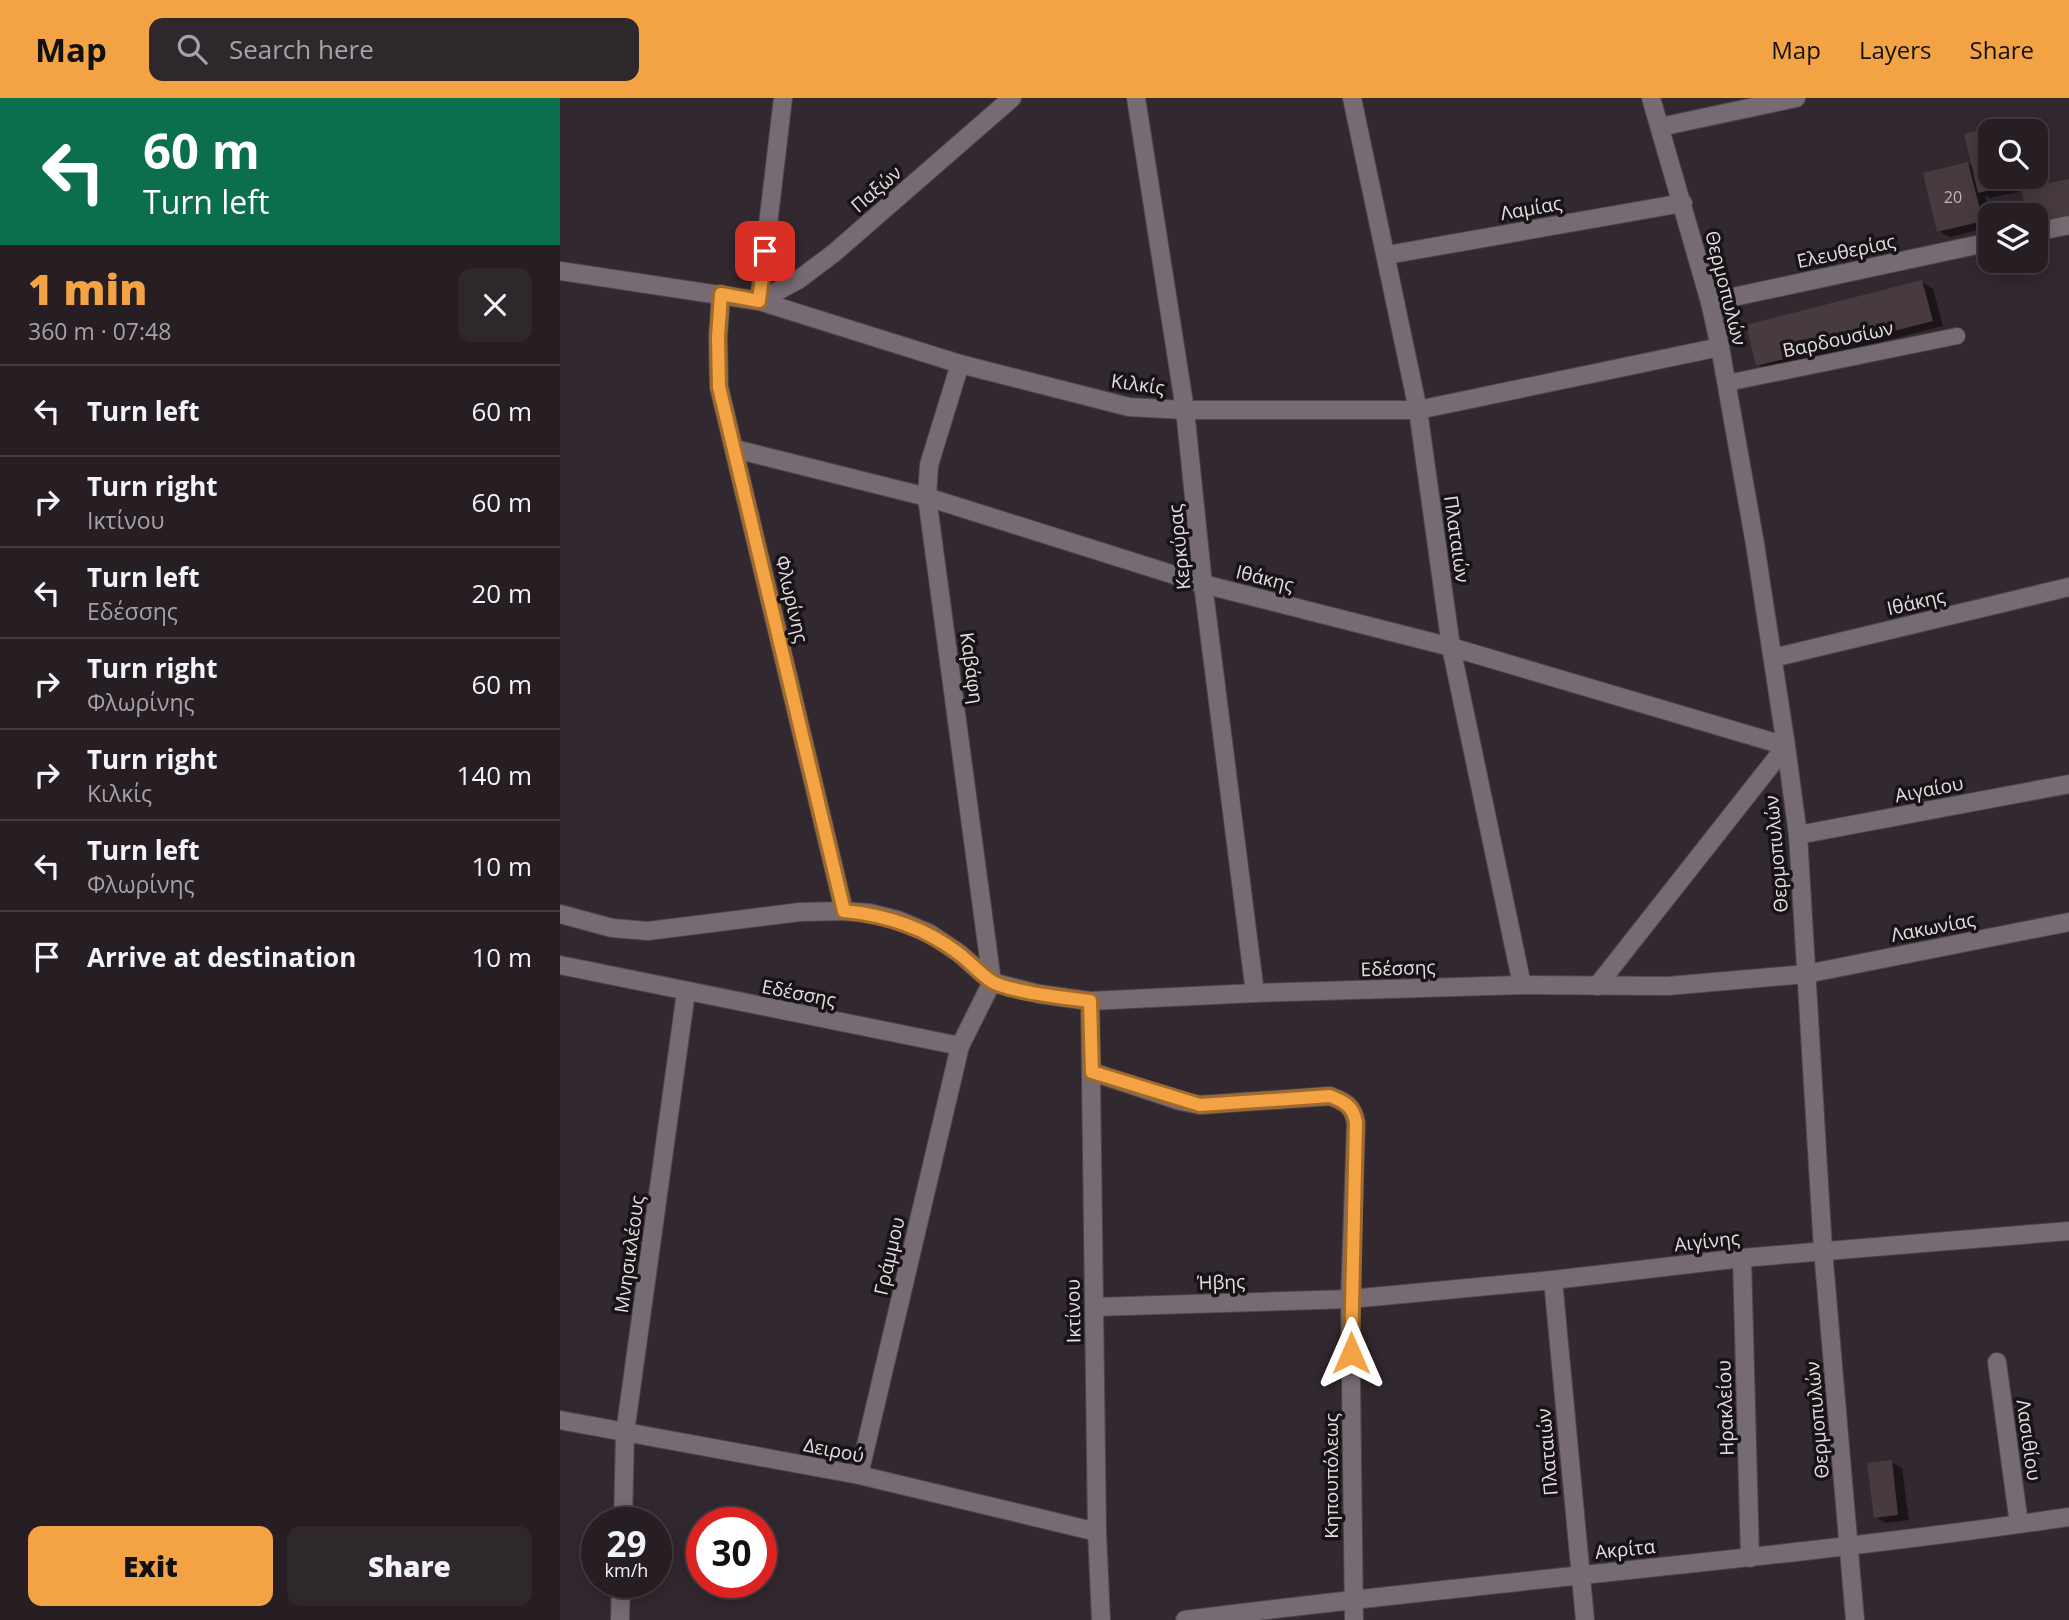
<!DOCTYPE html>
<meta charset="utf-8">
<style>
body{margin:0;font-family:"Open Sans",sans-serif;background:#2e272b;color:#f1f3f6;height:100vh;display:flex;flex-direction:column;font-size:26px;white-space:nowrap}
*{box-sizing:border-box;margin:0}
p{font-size:23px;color:#a4a2a6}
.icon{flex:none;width:38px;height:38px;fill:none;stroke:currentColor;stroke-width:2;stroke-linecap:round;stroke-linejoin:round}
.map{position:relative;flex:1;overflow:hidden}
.sheet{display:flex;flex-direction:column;background:#261e23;width:560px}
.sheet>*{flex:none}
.banner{background:#0b6e4f;color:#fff;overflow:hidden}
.tools{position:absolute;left:1418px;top:21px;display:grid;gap:14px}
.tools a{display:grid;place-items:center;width:70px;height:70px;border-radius:14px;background:#261e23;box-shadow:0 4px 18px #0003,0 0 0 2px #423c41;font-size:35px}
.speed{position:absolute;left:21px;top:1409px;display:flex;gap:14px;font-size:35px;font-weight:700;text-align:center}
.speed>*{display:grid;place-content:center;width:91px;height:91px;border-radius:50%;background:#261e23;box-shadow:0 4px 18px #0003,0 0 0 2px #423c41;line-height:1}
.speed small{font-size:18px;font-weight:400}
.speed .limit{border:10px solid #d22;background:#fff;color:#111}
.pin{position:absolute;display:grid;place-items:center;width:60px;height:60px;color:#fff;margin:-30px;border-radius:14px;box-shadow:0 4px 10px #0006}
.me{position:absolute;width:77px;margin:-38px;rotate:0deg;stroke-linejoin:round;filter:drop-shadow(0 0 5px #0008)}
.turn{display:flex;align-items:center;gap:24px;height:147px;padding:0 28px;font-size:32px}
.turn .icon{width:91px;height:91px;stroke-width:2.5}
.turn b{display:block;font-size:49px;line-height:60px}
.round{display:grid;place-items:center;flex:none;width:74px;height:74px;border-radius:14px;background:#2e272b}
.overview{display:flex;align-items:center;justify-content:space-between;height:119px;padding:0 28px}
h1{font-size:42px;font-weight:800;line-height:52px;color:#f4a344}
.button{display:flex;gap:14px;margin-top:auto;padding:14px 28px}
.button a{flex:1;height:80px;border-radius:14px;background:#f4a344;color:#111;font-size:28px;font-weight:800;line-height:80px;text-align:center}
.button a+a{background:#2e272b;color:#f1f3f6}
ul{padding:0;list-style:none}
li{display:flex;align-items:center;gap:21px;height:91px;padding:0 28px;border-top:2px solid #423c41}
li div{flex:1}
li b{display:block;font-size:26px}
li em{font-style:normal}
header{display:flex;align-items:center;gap:42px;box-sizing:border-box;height:98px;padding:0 35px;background:#f4a344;color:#111}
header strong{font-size:33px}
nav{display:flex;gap:38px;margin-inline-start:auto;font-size:24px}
.search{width:490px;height:63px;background:#2e272b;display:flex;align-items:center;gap:18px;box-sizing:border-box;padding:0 24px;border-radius:14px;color:#a4a2a6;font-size:26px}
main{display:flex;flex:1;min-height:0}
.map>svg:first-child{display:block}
.shadow{fill:#0007}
.building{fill:#473b3f}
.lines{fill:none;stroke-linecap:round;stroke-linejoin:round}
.service-casing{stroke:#4e464c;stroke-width:18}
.minor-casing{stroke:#4e464c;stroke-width:20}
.service{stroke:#766b73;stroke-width:16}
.minor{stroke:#766b73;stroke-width:18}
.route-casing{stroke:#9f6a2c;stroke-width:18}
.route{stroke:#f4a344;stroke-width:12}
.labels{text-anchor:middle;stroke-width:7;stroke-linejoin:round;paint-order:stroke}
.number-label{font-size:16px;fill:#bdb5ba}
.street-label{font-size:19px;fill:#e4dee3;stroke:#171316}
</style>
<header>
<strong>Map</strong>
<div class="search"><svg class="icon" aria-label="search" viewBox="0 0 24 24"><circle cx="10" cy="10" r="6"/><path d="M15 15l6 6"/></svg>Search here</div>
<nav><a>Map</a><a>Layers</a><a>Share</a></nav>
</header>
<main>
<section class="sheet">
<div class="banner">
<div class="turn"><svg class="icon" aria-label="left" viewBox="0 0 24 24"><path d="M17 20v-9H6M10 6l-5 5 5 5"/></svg><div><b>60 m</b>Turn left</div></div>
</div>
<div class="overview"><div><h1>1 min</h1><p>360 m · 07:48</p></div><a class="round"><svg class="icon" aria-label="close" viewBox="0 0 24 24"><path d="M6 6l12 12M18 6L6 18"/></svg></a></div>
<ul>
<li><svg class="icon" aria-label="left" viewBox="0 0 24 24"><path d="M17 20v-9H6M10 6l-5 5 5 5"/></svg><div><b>Turn left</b></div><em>60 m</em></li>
<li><svg class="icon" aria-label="right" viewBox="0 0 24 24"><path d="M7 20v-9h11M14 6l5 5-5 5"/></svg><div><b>Turn right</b><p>Ικτίνου</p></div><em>60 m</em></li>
<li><svg class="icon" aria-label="left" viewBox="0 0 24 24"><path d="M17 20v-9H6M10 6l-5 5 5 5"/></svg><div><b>Turn left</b><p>Εδέσσης</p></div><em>20 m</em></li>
<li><svg class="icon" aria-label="right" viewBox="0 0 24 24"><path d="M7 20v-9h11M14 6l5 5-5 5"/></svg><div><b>Turn right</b><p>Φλωρίνης</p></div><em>60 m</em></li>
<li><svg class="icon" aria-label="right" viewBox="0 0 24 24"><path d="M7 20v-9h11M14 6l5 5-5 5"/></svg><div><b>Turn right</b><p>Κιλκίς</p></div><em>140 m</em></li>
<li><svg class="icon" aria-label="left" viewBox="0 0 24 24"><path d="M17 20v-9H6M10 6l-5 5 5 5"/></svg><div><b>Turn left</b><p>Φλωρίνης</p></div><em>10 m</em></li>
<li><svg class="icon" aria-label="arrive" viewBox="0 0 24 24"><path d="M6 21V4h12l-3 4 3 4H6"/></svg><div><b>Arrive at destination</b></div><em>10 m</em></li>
</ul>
<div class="button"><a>Exit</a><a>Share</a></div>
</section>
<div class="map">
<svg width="1509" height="1522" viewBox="0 0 1509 1522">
<rect width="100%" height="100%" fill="#32282f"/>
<g class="shadow">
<polygon points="1433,30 1438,33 1430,33 1430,79 1454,79 1458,94 1430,100 1425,97 1430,117 1430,129 1390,139 1379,133 1408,66 1414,69 1406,37"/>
<polygon points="1509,83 1509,124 1475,127 1475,117 1469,117 1463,93"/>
<polygon points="1362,184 1373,191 1383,228 1208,273 1197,266"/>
<polygon points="1331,1364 1342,1370 1349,1422 1326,1425 1316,1419"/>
</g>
<g class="building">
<polygon points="1434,29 1435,33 1430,33 1430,79 1445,79 1448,88 1418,95 1404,36"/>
<polygon points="1408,64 1423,123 1377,134 1363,75"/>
<polygon points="1509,81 1509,117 1475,124 1475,117 1467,117 1461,91"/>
<polygon points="1362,182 1373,223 1196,268 1186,227"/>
<polygon points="1332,1362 1338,1417 1314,1420 1307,1365"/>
</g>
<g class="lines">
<g class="service-casing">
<polyline id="service" points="1167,285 1397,238"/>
</g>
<g class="minor-casing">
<g id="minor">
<polyline points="576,0 625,312 643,486 695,895"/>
<polyline points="792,0 858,312 891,549 962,887"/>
<polyline points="1091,0 1150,204 1160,249 1195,446 1226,648 1238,737 1263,1152 1295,1522"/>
<polyline points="1100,29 1236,0"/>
<polyline points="1475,134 1509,127"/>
<polyline points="827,157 1123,105"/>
<polyline points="0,173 199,203 400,266 569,309 625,312 858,312 1160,249"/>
<polyline points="161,196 158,239 159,289 284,813"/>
<polyline points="199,203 238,182 274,155 452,0"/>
<polyline points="199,203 223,0"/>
<polyline points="1150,204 1430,144"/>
<polyline points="400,266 369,367 367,399 432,884"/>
<polyline points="175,351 367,399 643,486 891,549 1226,648 1037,888"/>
<polyline points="1213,560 1509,489"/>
<polyline points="1238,737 1509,686"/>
<polyline points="0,816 52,830 88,833 240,814 284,813 310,815 338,822 369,835 399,855 432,884 479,896 530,903 695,895 962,887 1108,888 1246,876 1509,824"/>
<polyline points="0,867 400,948"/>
<polyline points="530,903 537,1434 541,1522"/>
<path d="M532 974 620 1003 640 1007 770 998C786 1004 793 1008 796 1025L790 1201 794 1522"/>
<polyline points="1182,1160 1190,1460"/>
<polyline points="993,1182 1025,1522"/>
<polyline points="534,1209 790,1201 993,1182 1182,1160 1509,1133"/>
<polyline points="1437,1264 1459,1426"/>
<polyline points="0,1322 299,1377 537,1434"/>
<polyline points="299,1377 400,948 432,884"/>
<polyline points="63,1424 65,1335 126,894"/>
<polyline points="60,1522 61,1484"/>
<path d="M625 1522C920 1484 1215 1462 1509 1419"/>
</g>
</g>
<use href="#service" class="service"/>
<use href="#minor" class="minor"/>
</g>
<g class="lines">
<g class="route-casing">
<path id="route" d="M205 153 199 203 161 196 158 239 159 289 284 813C326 817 364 829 398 855 409 863 419 875 431 883 448 894 507 900 530 903L532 974 640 1007 770 998C785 1004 793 1008 796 1024L791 1255"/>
</g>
<use href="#route" class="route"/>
</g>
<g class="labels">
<g class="number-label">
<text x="1393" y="105">20</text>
</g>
<g class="street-label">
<text transform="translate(316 91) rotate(-41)" y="7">Παξών</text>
<text transform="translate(971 110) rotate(-10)" y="7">Λαμίας</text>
<text transform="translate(1286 153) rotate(-12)" y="7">Ελευθερίας</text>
<text transform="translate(1166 190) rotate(76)" y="7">Θερμοπυλών</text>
<text transform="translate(1278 241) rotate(-12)" y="7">Βαρδουσίων</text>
<text transform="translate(578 286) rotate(8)" y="7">Κιλκίς</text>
<text transform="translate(897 441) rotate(82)" y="7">Πλαταιών</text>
<text transform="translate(619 449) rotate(-96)" y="7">Κερκύρας</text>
<text transform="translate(705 480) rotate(14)" y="7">Ιθάκης</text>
<text transform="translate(232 501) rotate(77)" y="7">Φλωρίνης</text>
<text transform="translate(1356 504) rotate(-13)" y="7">Ιθάκης</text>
<text transform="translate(412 570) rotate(82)" y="7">Καβάφη</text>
<text transform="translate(1369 691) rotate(-11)" y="7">Αιγαίου</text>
<text transform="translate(1216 756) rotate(-95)" y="7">Θερμοπυλών</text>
<text transform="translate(1373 829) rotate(-11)" y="7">Λακωνίας</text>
<text transform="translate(838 870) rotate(-2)" y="7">Εδέσσης</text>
<text transform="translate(239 895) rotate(11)" y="7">Εδέσσης</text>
<text transform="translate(1147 1143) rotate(-6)" y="7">Αιγίνης</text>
<text transform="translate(69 1156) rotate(-82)" y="7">Μνησικλέους</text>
<text transform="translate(329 1158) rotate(-77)" y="7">Γράμμου</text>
<text transform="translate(661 1184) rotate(-2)" y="7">Ήβης</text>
<text transform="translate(513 1213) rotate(-91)" y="7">Ικτίνου</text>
<text transform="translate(1165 1310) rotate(-92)" y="7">Ηρακλείου</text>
<text transform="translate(1257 1322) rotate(-95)" y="7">Θερμοπυλών</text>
<text transform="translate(1469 1342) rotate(82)" y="7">Λασιθίου</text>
<text transform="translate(274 1352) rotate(11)" y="7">Δειρού</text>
<text transform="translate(987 1354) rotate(-95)" y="7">Πλαταιών</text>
<text transform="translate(771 1378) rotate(-90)" y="7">Κηπουπόλεως</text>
<text transform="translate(1065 1451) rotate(-6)" y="7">Ακρίτα</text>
</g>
</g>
</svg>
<div class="tools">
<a><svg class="icon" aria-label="search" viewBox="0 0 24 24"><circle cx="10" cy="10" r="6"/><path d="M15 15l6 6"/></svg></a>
<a><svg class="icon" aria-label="layers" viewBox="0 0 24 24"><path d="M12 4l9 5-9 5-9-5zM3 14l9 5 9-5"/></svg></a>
</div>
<div class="speed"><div>29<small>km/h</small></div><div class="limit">30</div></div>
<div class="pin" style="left:205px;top:153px;background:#d93025"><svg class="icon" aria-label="arrive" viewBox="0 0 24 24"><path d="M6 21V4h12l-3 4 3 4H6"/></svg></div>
<svg class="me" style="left:791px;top:1255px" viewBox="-20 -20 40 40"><path d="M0-17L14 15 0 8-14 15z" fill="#f4a344" stroke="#fff" stroke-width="4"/></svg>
</div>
</main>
